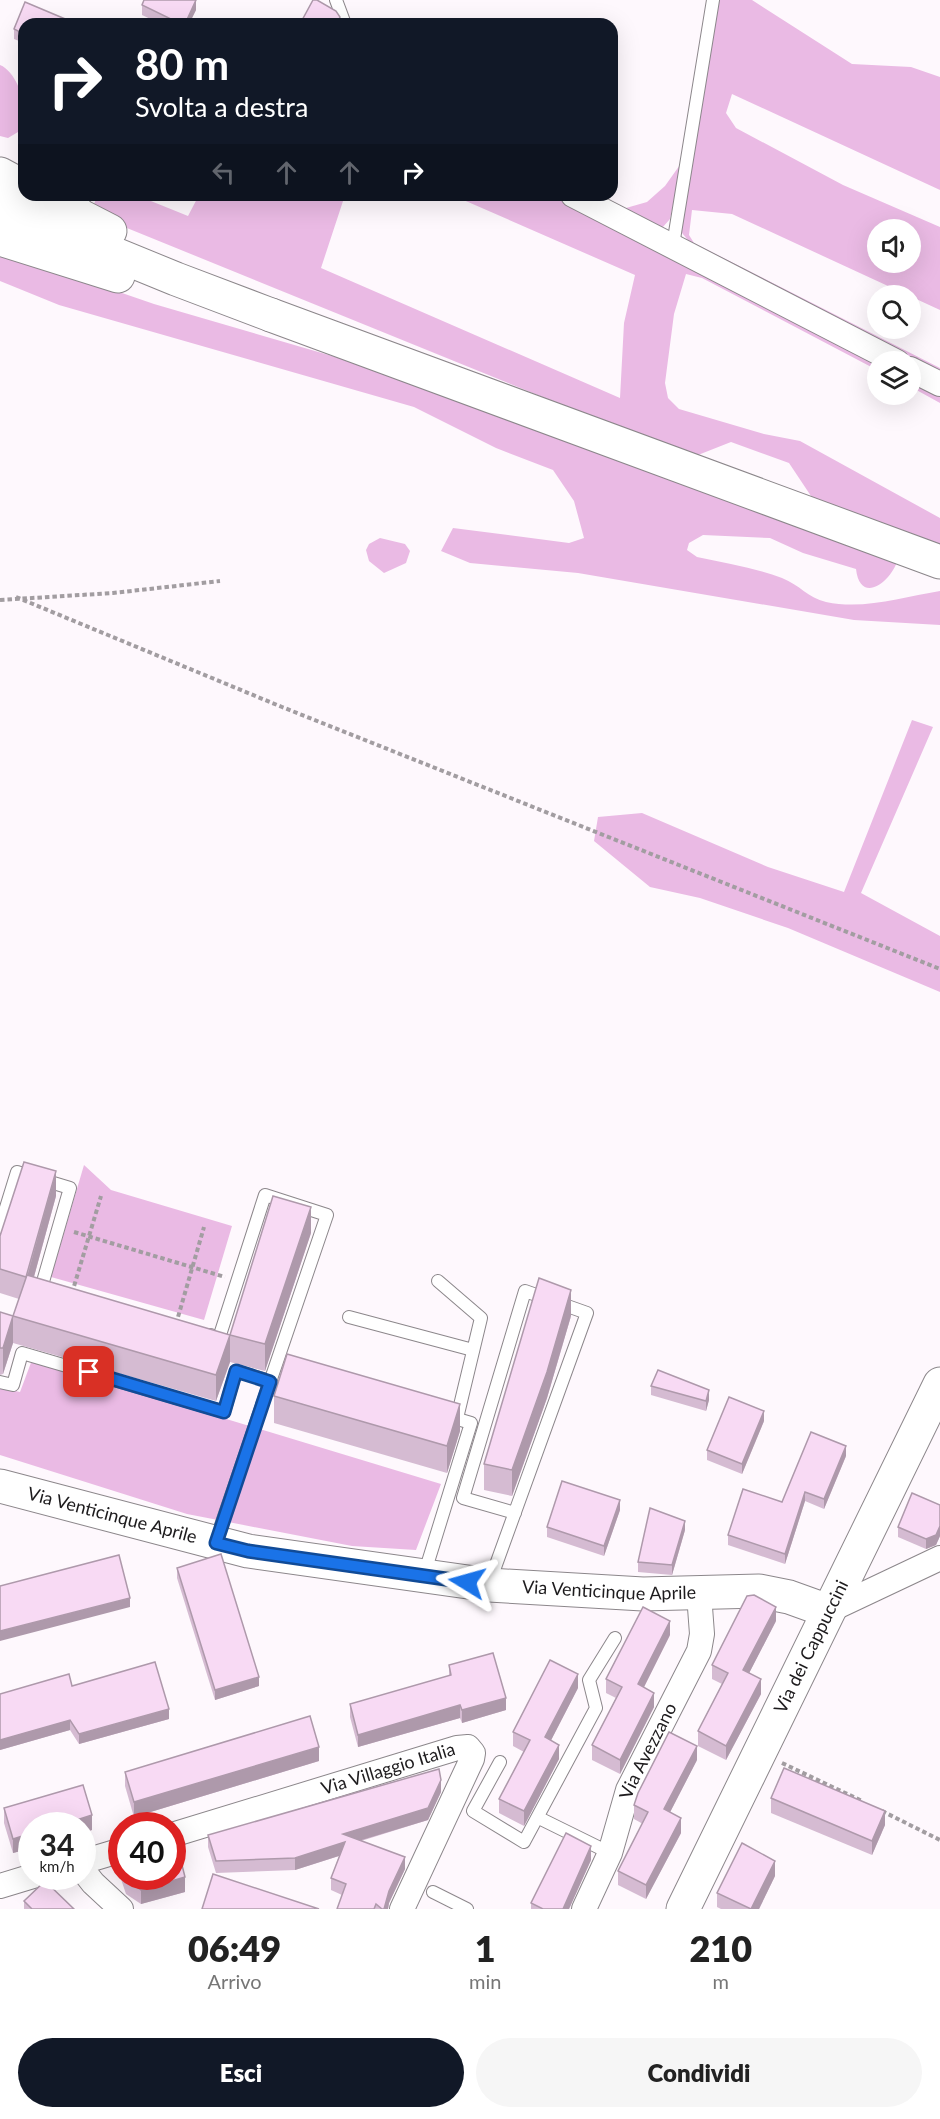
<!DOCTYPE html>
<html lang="it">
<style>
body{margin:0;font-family:Lato,sans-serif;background:#f6f6f6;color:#222;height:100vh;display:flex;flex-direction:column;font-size:22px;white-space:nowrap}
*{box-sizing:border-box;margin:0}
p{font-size:20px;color:#767676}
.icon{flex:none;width:33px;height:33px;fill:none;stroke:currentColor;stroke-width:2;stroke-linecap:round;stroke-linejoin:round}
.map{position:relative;height:1909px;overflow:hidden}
.details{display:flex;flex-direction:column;background:#fff;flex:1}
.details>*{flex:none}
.top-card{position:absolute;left:18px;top:18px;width:600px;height:183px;border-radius:18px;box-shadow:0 6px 24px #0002;background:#111827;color:#fff;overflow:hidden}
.tools{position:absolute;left:867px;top:219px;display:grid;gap:12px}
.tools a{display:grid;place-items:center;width:54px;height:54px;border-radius:50%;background:#fff;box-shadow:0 6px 24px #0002;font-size:30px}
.speed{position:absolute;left:18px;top:1812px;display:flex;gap:12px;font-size:30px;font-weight:700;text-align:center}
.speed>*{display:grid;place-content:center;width:78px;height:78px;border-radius:50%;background:#fff;box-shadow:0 6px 24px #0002;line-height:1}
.speed small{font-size:15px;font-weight:400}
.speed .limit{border:9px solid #d22;background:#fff;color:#111}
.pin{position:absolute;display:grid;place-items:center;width:51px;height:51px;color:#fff;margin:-26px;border-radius:12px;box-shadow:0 3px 9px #0006}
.me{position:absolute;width:66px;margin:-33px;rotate:278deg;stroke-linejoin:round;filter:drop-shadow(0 0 4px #0008)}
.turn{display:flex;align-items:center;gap:21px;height:126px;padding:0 18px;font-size:27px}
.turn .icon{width:78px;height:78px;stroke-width:2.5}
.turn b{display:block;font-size:42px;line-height:51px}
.lanes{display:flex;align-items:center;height:57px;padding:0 18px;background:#0003;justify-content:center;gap:30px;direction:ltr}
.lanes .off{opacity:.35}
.eta{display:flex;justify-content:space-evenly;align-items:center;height:102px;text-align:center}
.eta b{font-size:36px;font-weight:800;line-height:42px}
.primary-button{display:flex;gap:12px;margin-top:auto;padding:12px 18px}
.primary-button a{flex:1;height:69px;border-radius:36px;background:#111827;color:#fff;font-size:24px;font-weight:800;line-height:69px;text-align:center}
.primary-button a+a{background:#f6f6f6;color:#222}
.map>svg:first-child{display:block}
.green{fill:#eabae4;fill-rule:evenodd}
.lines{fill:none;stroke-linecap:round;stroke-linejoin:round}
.lane-casing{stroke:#8c878b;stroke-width:14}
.street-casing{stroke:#8c878b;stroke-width:26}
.secondary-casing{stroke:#8c878b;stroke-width:35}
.primary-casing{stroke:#8c878b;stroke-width:35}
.highway-casing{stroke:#8c878b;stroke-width:35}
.path{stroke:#a29da1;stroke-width:4;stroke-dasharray:4.5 3;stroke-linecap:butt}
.lane{stroke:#fff;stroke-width:12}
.street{stroke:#fff;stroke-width:24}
.secondary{stroke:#fff;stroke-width:33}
.primary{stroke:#fff;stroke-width:33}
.highway{stroke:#fff;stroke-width:33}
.wall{fill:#d5bbd2}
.shaded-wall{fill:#ae99ab}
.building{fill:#f8daf4;stroke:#ae99ab;stroke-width:1.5}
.route-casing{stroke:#114b97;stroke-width:15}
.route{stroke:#1a73e8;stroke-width:10}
.labels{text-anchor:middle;stroke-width:5;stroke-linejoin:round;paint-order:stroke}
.street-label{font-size:18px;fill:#1d1b1d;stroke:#fff}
</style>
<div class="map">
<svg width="940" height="1909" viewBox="0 0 940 1909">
<rect width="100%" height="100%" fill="#fef8fd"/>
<g class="green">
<path d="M716 0H752L852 64 911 67 940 77V190L732 94 726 113 736 128 843 185 940 227V310L732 214 692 210 689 235 694 243 940 368V377L691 244 678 228ZM878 230H910V262H878Z"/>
<path d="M0 65C15 71 25 98 24 114 24 120 20 127 18 132L8 138 0 136Z"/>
<polygon points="682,162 670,219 662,228 619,210 647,202 665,186"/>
<polygon points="98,195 136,195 188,216 199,195 345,195 321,268 620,398 624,323 635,275 452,195 570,195 878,362 877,370 702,278 686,274 674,314 665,383 668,398 679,409 764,434 800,441 940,518 940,545 815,502 789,463 731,442 698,455 614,426 90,213"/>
<path d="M0 251 154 304 339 358 470 402 898 559C891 583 860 605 856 569L803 553 770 538 703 535 689 543 687 550 697 557C726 563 755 568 782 578 800 585 808 598 826 602 864 610 903 597 940 591V625L854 620 578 573 470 563 441 551 453 528 569 543 584 538 574 501 553 470 496 448 414 407 59 305 0 281Z"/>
<polygon points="910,373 940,388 940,403 911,387"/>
<polygon points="380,538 405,544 410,551 406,563 384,573 369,561 366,550 369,544"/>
<polygon points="912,720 933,727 861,893 940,936 940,992 788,928 700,898 650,887 594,841 598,817 642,813 768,867 844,892"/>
<polygon points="84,1165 111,1190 232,1226 204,1320 51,1277"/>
<polygon points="32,1360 441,1484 416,1550 352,1546 187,1514 0,1455 0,1388 20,1392"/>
</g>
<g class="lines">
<g class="lane-casing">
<g id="lane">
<polyline points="336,0 345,24"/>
<polyline points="76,213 86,195"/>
<polyline points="673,245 713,0"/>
<polyline points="0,1227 17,1172 70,1188 40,1292 42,1293"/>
<polyline points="438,1281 481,1318 457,1418"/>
<polyline points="349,1317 473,1350"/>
<polyline points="210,1335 219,1338 265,1195 327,1215 216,1540"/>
<polyline points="0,1382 13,1385 22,1353 224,1412 236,1371 270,1381"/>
<polyline points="424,1575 471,1423 444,1415"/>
<polyline points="489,1584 587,1313 525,1291 463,1498 515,1513"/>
<polyline points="500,1762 473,1811 524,1842 596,1708 589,1680 615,1638"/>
<polyline points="539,1818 610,1853"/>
<polyline points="433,1892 467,1909"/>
</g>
</g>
<g class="street-casing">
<g id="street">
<polyline points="573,195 897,362"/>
<polyline points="910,369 940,384"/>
<polyline points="828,1611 940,1558"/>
<path id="s1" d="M172 1835 457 1748 468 1747 473 1753 472 1759 402 1909"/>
<polyline points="82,1862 122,1850"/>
<polyline points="82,1869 93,1883 121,1909"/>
<polyline points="0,1886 33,1876"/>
<path id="s2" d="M584 1909 610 1853 628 1790 699 1651 702 1634 699 1594"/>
</g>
</g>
<g class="secondary-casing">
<g id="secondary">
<path id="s3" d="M0 1486 248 1551 489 1585 643 1594 759 1591 789 1597 828 1611"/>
<path id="s4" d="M683 1909 940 1384"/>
</g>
</g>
<g class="primary-casing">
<polyline id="primary" points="271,315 940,562"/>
</g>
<g class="highway-casing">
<g id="highway">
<polyline points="0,174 24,187"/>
<polyline points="40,195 110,231"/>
<polyline points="0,207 176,279 271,315"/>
<polyline points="0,239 118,276"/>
</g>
</g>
<g class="path">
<polyline points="16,597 282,707 940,969"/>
<polyline points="0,600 113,593 220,581"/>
<polyline points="74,1232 225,1277"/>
<polyline points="72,1293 101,1196"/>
<polyline points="176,1324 204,1227"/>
<polyline points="782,1763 862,1801"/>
<polyline points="882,1811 940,1840"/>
</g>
<use href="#lane" class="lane"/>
<use href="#street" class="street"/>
<use href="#secondary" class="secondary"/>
<use href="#primary" class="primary"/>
<use href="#highway" class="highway"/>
</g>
<g class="wall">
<polygon points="25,2 70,21 70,24 24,24 24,43 14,39 14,29"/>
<polygon points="142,5 196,10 189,24 161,24 142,15"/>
<polygon points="56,1196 34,1277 230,1335 311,1233 265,1371 230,1362 216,1401 13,1343 3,1374 0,1375 0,1312 13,1316 19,1299 0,1293 0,1236"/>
<polygon points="571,1316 547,1398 512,1496 484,1490 484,1464"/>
<polygon points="651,1386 709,1400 706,1411 651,1395"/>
<polygon points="274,1396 460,1431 447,1473 274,1423"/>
<polygon points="764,1421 742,1474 707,1460 707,1450"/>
<polygon points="846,1456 824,1509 805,1501 785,1564 728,1545 728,1535 782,1502"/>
<polygon points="940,1505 940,1536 936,1545 926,1549 898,1537 898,1527"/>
<polygon points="620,1510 604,1556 547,1537 547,1527"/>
<polygon points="685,1530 672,1575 638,1572 638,1562"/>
<polygon points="177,1568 259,1686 215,1700 177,1578"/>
<polygon points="776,1621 749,1673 761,1694 726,1760 698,1746 698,1731 722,1684 712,1679 712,1665"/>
<polygon points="670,1635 644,1687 654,1707 620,1774 592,1760 592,1745 616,1698 606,1693 606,1679"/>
<polygon points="449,1665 506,1710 462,1723 460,1718 358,1747 350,1717 350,1704 449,1676"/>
<polygon points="72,1686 169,1719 79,1744 70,1730 0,1750 0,1694"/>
<polygon points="578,1688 551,1740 559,1759 524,1826 499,1813 499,1799 524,1752 513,1746 513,1732"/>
<polygon points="697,1760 670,1812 681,1833 646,1899 618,1885 618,1871 643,1824 634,1819 634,1805"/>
<polygon points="319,1761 134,1817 125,1786 125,1772"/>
<polygon points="83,1785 92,1815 92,1830 82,1833 82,1826 32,1826 32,1848 13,1853 4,1823 4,1808"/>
<polygon points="441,1792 428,1820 361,1841 405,1869 389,1903 388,1909 337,1909 342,1895 331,1890 331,1878 339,1856 295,1870 216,1873 208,1847 208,1835"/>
<polygon points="771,1798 885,1825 872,1855 771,1813"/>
<polygon points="591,1860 569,1909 531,1909 531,1903"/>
<polygon points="120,1861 122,1861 122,1876 172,1876 185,1892 141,1904 126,1894 120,1876"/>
<polygon points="775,1876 759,1909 721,1909 717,1907 717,1893"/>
<polygon points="24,1901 74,1909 24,1909"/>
</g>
<g class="shaded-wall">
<polygon points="196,0 196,10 189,24 185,24"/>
<polygon points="56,1171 56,1196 27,1302 27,1277"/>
<polygon points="311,1207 311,1233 265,1371 265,1344"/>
<polygon points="571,1290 571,1316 547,1398 512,1496 512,1470"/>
<polygon points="13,1316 13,1343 3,1374 3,1348"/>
<polygon points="230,1335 230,1362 216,1401 216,1375"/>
<polygon points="709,1390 709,1400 706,1411 706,1401"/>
<polygon points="460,1404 460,1431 447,1473 447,1446"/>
<polygon points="764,1411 764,1421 742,1474 742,1464"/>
<polygon points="846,1446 846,1456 824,1509 824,1499"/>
<polygon points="805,1492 805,1501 785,1564 785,1554"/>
<polygon points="620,1500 620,1510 604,1556 604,1546"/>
<polygon points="685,1521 685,1530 672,1575 672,1565"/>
<polygon points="940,1526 940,1536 936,1545 926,1549 926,1539"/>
<polygon points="130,1598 130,1607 0,1641 0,1631"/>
<polygon points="776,1607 776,1621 743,1685 743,1670"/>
<polygon points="670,1621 670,1635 638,1699 638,1684"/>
<polygon points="578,1674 578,1688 545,1752 545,1737"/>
<polygon points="259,1677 259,1686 215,1700 215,1690"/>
<polygon points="761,1679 761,1694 726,1760 726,1746"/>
<polygon points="654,1693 654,1707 620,1774 620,1760"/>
<polygon points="506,1698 506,1710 462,1723 462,1710"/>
<polygon points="460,1705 460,1718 358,1747 358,1735"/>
<polygon points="169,1709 169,1719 79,1744 79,1734"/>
<polygon points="70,1720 70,1730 0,1750 0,1740"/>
<polygon points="559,1745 559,1759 524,1826 524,1811"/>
<polygon points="697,1746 697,1760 664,1824 664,1809"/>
<polygon points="319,1747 319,1761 134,1817 134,1802"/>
<polygon points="441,1780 441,1792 428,1820 345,1845 345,1854 295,1870 295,1858 343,1834"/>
<polygon points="885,1811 885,1825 872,1855 872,1841"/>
<polygon points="92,1815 92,1830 82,1833 82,1826 58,1826"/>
<polygon points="681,1818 681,1833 646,1899 646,1885"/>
<polygon points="32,1833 32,1848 13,1853 13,1839"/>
<polygon points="591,1846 591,1860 569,1909 563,1909"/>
<polygon points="405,1857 405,1869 389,1903 388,1909 384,1909 389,1891"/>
<polygon points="775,1861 775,1876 759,1909 751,1909"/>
<polygon points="185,1877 185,1892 141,1904 141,1890"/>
</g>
<g class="building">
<polygon points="144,0 196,0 185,24 181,24 142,5"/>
<polygon points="313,0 317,0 336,11 340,17 337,24 300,24"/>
<polygon points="25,2 70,21 69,24 24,24 24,34 14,29"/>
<polygon points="253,19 263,24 251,24"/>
<polygon points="24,1162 56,1171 26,1277 0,1269 0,1236"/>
<polygon points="273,1196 311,1207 265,1344 230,1335"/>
<polygon points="27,1275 230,1335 216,1375 13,1316"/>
<polygon points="539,1278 571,1290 547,1372 512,1470 484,1464"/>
<polygon points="0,1312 13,1316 3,1348 0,1348"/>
<polygon points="287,1354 460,1404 447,1446 274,1396"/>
<polygon points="658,1370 709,1390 706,1401 651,1386"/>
<polygon points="729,1397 764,1411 742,1464 707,1450"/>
<polygon points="811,1432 846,1446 824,1499 805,1492 785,1554 728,1535 743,1489 782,1502"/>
<polygon points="562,1481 620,1500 604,1546 547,1527"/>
<polygon points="912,1493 940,1505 940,1526 936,1535 926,1539 898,1527"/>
<polygon points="650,1508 685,1521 672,1565 638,1562"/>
<polygon points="221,1554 259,1677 215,1690 177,1568"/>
<polygon points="119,1555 130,1598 0,1631 0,1586"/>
<polygon points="754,1595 776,1607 743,1670 761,1679 726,1746 698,1731 728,1673 712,1665 747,1596"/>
<polygon points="643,1607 670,1621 638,1684 654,1693 620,1760 592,1745 622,1687 606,1679"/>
<polygon points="493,1653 506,1698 462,1710 460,1705 358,1735 350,1704 451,1675 449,1665"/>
<polygon points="550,1660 578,1674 545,1737 559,1745 524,1811 499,1799 530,1740 513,1732"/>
<polygon points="155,1662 169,1709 79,1734 70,1720 0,1740 0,1694 69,1674 72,1686"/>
<polygon points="310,1716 319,1747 134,1802 125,1772"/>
<polygon points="669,1732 697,1746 664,1809 681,1818 646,1885 618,1871 648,1812 634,1805 638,1793"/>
<polygon points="784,1768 885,1811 872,1841 771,1798"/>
<polygon points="439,1769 441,1780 428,1808 343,1834 405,1857 389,1891 384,1909 382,1909 376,1904 374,1909 337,1909 346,1884 331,1878 345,1842 295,1858 216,1861 208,1835"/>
<polygon points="83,1785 92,1815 58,1826 32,1826 32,1833 13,1839 4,1808"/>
<polygon points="566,1833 591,1846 563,1909 543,1909 531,1903"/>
<polygon points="742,1843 775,1861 751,1909 717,1893"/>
<polygon points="172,1858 181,1861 185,1877 141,1890 126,1880 125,1876 172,1876"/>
<polygon points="213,1874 319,1909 202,1909"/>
<polygon points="45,1881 74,1909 32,1909 24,1901"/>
</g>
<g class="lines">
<g class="route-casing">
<polyline id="route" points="89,1372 224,1412 236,1371 270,1382 216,1543 248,1551 467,1582"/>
</g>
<use href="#route" class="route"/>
</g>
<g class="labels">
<g class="street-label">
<text dy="6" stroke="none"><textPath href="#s3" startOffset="116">Via Venticinque Aprile</textPath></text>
<text dy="6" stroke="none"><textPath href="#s3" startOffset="620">Via Venticinque Aprile</textPath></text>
<text dy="6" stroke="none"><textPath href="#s4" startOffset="292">Via dei Cappuccini</textPath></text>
<text dy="6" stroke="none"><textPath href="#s2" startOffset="171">Via Avezzano</textPath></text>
<text dy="6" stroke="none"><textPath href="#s1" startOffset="226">Via Villaggio Italia</textPath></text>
</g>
</g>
</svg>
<div class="tools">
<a><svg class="icon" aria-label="sound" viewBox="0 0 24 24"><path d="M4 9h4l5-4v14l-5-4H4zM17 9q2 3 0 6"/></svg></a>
<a><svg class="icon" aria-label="search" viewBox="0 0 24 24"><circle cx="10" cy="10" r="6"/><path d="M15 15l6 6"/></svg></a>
<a><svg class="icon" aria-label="layers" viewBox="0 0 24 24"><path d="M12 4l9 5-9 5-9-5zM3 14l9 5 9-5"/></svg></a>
</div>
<div class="speed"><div>34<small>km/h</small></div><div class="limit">40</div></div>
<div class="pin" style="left:89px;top:1372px;background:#d93025"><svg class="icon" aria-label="arrive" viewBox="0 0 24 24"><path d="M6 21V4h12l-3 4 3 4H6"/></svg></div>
<svg class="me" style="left:467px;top:1582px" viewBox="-20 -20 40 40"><path d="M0-17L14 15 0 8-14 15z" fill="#1a73e8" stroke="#fff" stroke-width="4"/></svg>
<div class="top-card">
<div class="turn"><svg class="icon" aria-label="right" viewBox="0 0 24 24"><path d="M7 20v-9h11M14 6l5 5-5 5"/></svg><div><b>80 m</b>Svolta a destra</div></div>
<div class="lanes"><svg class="icon off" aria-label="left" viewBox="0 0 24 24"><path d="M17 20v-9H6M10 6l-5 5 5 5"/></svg><svg class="icon off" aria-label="ahead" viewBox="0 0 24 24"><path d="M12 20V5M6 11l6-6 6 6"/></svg><svg class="icon off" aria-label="ahead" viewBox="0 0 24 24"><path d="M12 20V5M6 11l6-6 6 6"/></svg><svg class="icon" aria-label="right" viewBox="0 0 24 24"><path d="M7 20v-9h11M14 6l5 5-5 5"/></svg></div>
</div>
</div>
<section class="details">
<div class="eta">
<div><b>06:49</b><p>Arrivo</p></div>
<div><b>1</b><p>min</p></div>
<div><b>210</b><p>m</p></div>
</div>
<div class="primary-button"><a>Esci</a><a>Condividi</a></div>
</section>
